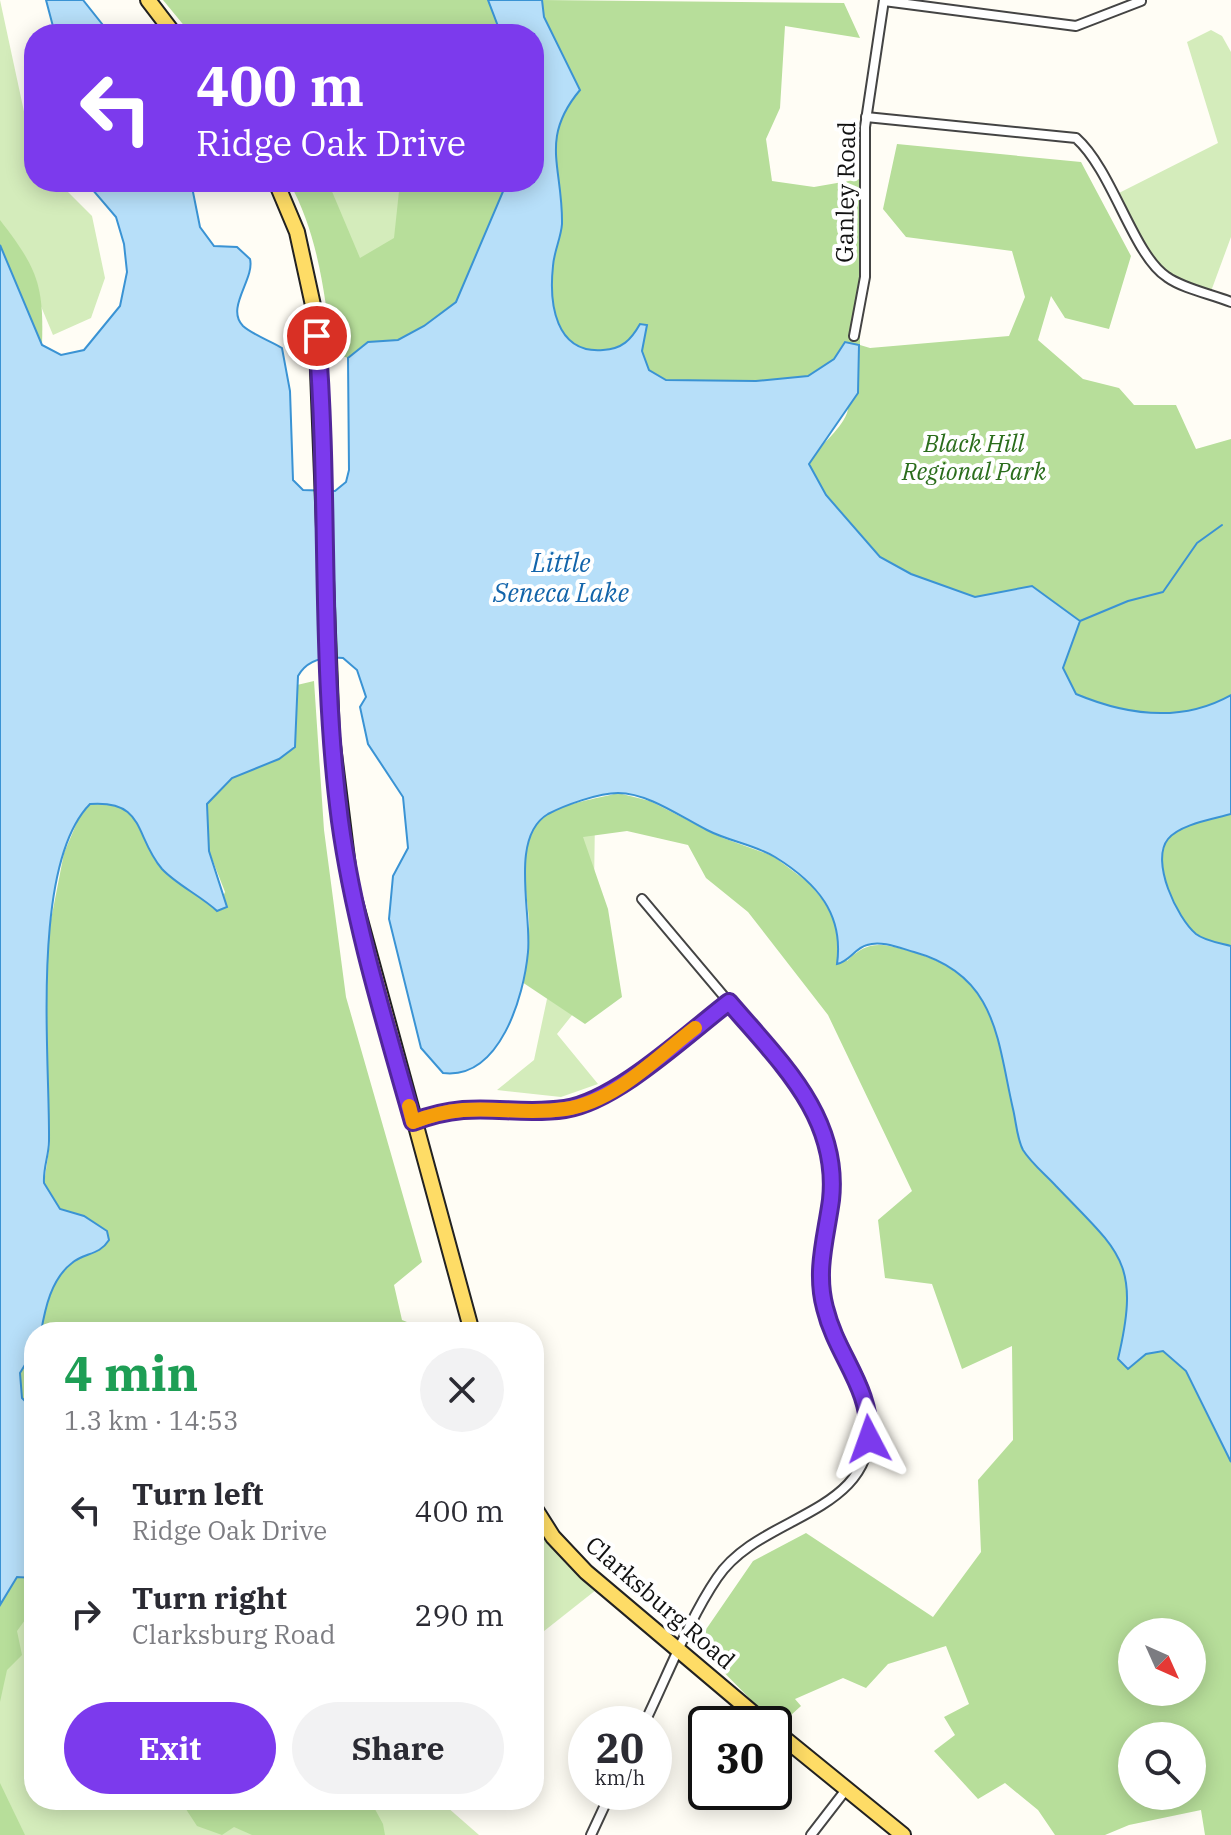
<!DOCTYPE html>
<meta charset="utf-8">
<style>
body{margin:0;font-family:"IBM Plex Serif",serif;background:#f2f2f3;color:#2b2b33;height:100vh;display:flex;flex-direction:column;font-size:30px;white-space:nowrap}
*{box-sizing:border-box;margin:0}
p{font-size:26px;color:#7c7c81}
.icon{flex:none;width:44px;height:44px;fill:none;stroke:currentColor;stroke-width:2;stroke-linecap:round;stroke-linejoin:round}
.map{position:relative;flex:1;overflow:hidden}
.sheet{position:absolute;left:24px;top:1322px;width:520px;height:488px;display:flex;flex-direction:column;background:#fff;border-radius:32px;box-shadow:0 4px 20px #0003}
.sheet>*{flex:none}
.top-card{position:absolute;left:24px;top:24px;width:520px;height:168px;border-radius:32px;box-shadow:0 4px 20px #0003;background:#7c3aed;color:#fff;overflow:hidden}
.needle{width:52px;rotate:135deg}
.tools{position:absolute;left:1118px;top:1618px;display:grid;gap:16px}
.tools a{display:grid;place-items:center;width:88px;height:88px;border-radius:50%;background:#fff;box-shadow:0 4px 20px #0003;font-size:40px}
.speed{position:absolute;left:568px;top:1706px;display:flex;gap:16px;font-size:40px;font-weight:700;text-align:center}
.speed>*{display:grid;place-content:center;width:104px;height:104px;border-radius:50%;background:#fff;box-shadow:0 4px 20px #0003;line-height:1}
.speed small{font-size:20px;font-weight:400}
.speed .limit{border:4px solid #111;border-radius:12px;background:#fff;color:#111}
.pin{position:absolute;display:grid;place-items:center;width:68px;height:68px;color:#fff;margin:-34px;border:4px solid #fff;border-radius:50%;box-shadow:0 2px 8px #0007}
.me{position:absolute;width:88px;margin:-44px;rotate:356deg;stroke-linejoin:round;filter:drop-shadow(0 0 6px #0008)}
.turn{display:flex;align-items:center;gap:28px;height:168px;padding:0 40px;font-size:36px}
.turn .icon{width:104px;height:104px;stroke-width:2.5}
.turn b{display:block;font-size:56px;line-height:68px}
.round{display:grid;place-items:center;flex:none;width:84px;height:84px;border-radius:42px;background:#f2f2f3}
.overview{display:flex;align-items:center;justify-content:space-between;height:136px;padding:0 40px}
h1{font-size:48px;font-weight:700;line-height:60px;color:#1e9e55}
.cta{display:flex;gap:16px;margin-top:auto;padding:16px 40px}
.cta a{flex:1;height:92px;border-radius:48px;background:#7c3aed;color:#fff;font-size:32px;font-weight:700;line-height:92px;text-align:center}
.cta a+a{background:#f2f2f3;color:#2b2b33}
ul{padding:0;list-style:none}
li{display:flex;align-items:center;gap:24px;height:104px;padding:0 40px}
li div{flex:1}
li b{display:block;font-size:30px}
li em{font-style:normal}
.map>svg:first-child{display:block}
.green{fill:#d4ecbb}
.forest{fill:#b7de9a;fill-rule:evenodd}
.water{fill:#b7dff9;stroke:#3a93d4;stroke-width:2}
.lines{fill:none;stroke-linecap:round;stroke-linejoin:round}
.stream{stroke:#3a93d4;stroke-width:2}
.minor-casing{stroke:#444;stroke-width:12}
.primary-casing{stroke:#222;stroke-width:18}
.minor{stroke:#fff;stroke-width:8}
.primary{stroke:#fedc66;stroke-width:14}
.route-casing{stroke:#51269a;stroke-width:20}
.route{stroke:#7c3aed;stroke-width:14}
.slow{stroke:#f59e0b;stroke-width:14}
.labels{text-anchor:middle;stroke-width:8;stroke-linejoin:round;paint-order:stroke}
.street-label{font-size:24px;fill:#111;stroke:#fff}
.park-label{font-size:24px;font-style:italic;fill:#2b6d1c;stroke:#fff}
.water-label{font-size:26px;font-style:italic;fill:#1264aa;stroke:#fff}
</style>
<div class="map">
<svg width="1231" height="1835" viewBox="0 0 1231 1835">
<rect width="100%" height="100%" fill="#fffdf5"/>
<g class="green">
<polygon points="0,0 34,158 34,182 58,182 92,216 105,278 91,318 53,335 12,237 0,223"/>
<polygon points="1211,30 1222,36 1231,52 1231,237 1210,294 1167,277 1149,257 1115,195 1218,143 1187,42"/>
<polygon points="298,182 500,182 407,322"/>
<polygon points="595,817 594,888 581,1004 557,1034 598,1084 561,1097 497,1090 534,1060 547,999 559,989 532,882"/>
<polygon points="534,1513 601,1586 534,1639"/>
<polygon points="34,1599 34,1800 287,1800 332,1835 0,1835 0,1658"/>
<polygon points="360,1800 439,1800 479,1835 369,1835"/>
</g>
<g class="forest">
<polygon points="163,0 488,0 501,34 191,34"/>
<path d="M542 0 844 3 860 38 785 26 780 108 766 139 772 181 814 187 860 179V345L870 348 1009 336 1025 297 1012 251 906 237 883 209 897 144 1081 162 1131 256 1109 329 1065 318 1051 296 1038 340 1083 379 1119 388 1134 405H1176L1196 449 1231 439V695C1181 724 1126 715 1076 694L1063 668 1080 621 1032 586 975 597 911 574 880 557 826 495 809 464C818 445 839 433 847 413 852 399 845 359 845 342L834 359 808 376 756 381 666 380 649 370 642 351 647 325 640 324C631 341 622 349 603 350 555 354 549 303 553 265 554 251 561 238 562 224 563 167 539 139 580 90L544 17Z"/>
<path d="M289 182H328L360 258 394 238 400 182 507 185 456 302 424 326 398 340 368 342 348 358 332 352C325 295 318 233 289 182Z"/>
<path d="M0 220C37 268 44 284 42 345L0 245Z"/>
<path d="M314 681 324 830 346 997 422 1262 394 1285 402 1320 432 1332H41C45 1308 51 1279 72 1263 85 1252 99 1256 109 1240L107 1231 84 1216 60 1209 44 1183 50 1143 44 996 48 935 64 853 81 813 90 804C146 800 134 836 162 869 177 885 201 895 217 911L225 892 209 851 207 804 232 778 279 759 295 747 297 685Z"/>
<path d="M618 793 650 801 723 838 773 856 809 883 822 899 838 924 847 961C867 941 880 943 906 950 998 975 994 1029 1013 1108 1016 1120 1017 1138 1023 1149 1029 1162 1046 1174 1056 1185 1119 1254 1141 1260 1118 1360L1128 1368 1146 1354 1163 1351 1186 1371 1231 1462V1835H1205L1201 1810 1129 1825 1105 1835H1055L1038 1810 1005 1783 978 1799 934 1751 955 1735 944 1717 969 1704 946 1646 888 1664 866 1688 843 1678 795 1699 801 1706 781 1724 759 1708 696 1644 753 1561 806 1533 933 1617 981 1552 978 1480 1013 1440 1012 1346 962 1369 932 1284 885 1278 878 1220 912 1191 828 1015 748 912 706 878 688 845 627 831 583 837 608 909 622 997 585 1024 522 982C526 962 530 941 529 920 527 888 513 837 546 815 565 803 596 799 618 793ZM1132 1632H1192V1692H1132ZM1132 1736H1192V1796H1132Z"/>
<path d="M1231 814V946C1220 943 1205 941 1196 934 1177 918 1150 861 1168 839 1180 824 1214 819 1231 814Z"/>
<polygon points="34,1350 34,1410 22,1398 20,1373"/>
<polygon points="17,1577 34,1578 34,1622 25,1620 17,1631 22,1655 7,1670 0,1702 0,1605"/>
<polygon points="0,1783 25,1835 0,1835"/>
<polygon points="180,1800 312,1800 316,1807 327,1805 329,1800 370,1800 383,1824 385,1835 252,1835 234,1827 222,1835 197,1826"/>
</g>
<g class="water">
<polygon points="46,0 83,0 110,34 55,34"/>
<path d="M488 0H542L544 17 580 90C539 139 563 167 562 224 561 238 554 251 553 266 549 303 555 354 603 350 622 349 631 340 640 324L647 325 642 351 649 370 666 380 756 381 808 376 834 359 845 342 859 345 858 393 809 464 826 495 880 557 911 574 975 597 1032 586 1080 621 1063 668 1076 694C1126 715 1181 723 1231 695V814C1214 819 1180 824 1168 839 1150 861 1177 918 1196 934 1205 941 1220 943 1231 946V1462L1186 1371 1163 1351 1146 1354 1128 1369 1118 1359C1141 1261 1120 1253 1056 1186 1046 1175 1031 1163 1023 1150 1017 1139 1016 1121 1013 1109 997 1039 997 975 914 952 900 948 881 940 867 945 855 948 850 961 837 964 844 914 817 883 775 857 755 845 728 841 707 830 681 817 648 793 618 793 599 793 565 805 548 814 509 837 532 914 528 952 524 996 500 1080 443 1073L421 1048 389 919 393 876 408 848 403 797 368 744 360 707 366 697 357 670 343 658C324 656 307 660 298 676L295 747 279 759 232 778 207 804 209 851 227 907 217 911C201 896 177 885 162 869 134 836 146 800 90 804 30 865 50 1059 49 1141 49 1155 43 1168 44 1183L60 1209 84 1216 107 1231 109 1240C99 1256 85 1252 72 1263 51 1279 45 1309 41 1332H34V1350L20 1373 22 1398 34 1410V1578L17 1577 0 1605V245L42 345 61 355 84 350 120 306 127 272 124 244 116 217 86 182H191L200 227 214 246 237 247 250 259C255 279 225 308 243 326 253 335 271 341 282 348L290 391 293 480 303 490 335 491 346 482 349 470 348 358 368 342 398 340 424 326 456 302 507 182H534V34H501Z"/>
</g>
<g class="lines">
<polyline class="stream" points="1080,621 1128,601 1163,592 1197,543 1222,525"/>
<g class="minor-casing">
<g id="minor">
<polyline points="884,1 1076,26 1141,1"/>
<path d="M866 117 1076 138C1113 171 1133 255 1167 277 1184 289 1211 294 1231 302"/>
<polyline points="854,336 865,277 865,127 884,0"/>
<path d="M642 899 802 1089C829 1132 835 1171 827 1221 824 1239 820 1257 821 1275 824 1333 866 1370 870 1417 878 1517 761 1512 717 1578 689 1619 666 1679 644 1724"/>
<path d="M414 1122C474 1098 510 1118 566 1109 621 1100 685 1036 729 1002"/>
<polyline points="591,1835 611,1792"/>
<polyline points="811,1835 845,1791"/>
</g>
</g>
<g class="primary-casing">
<g id="primary">
<polyline points="148,0 174,34"/>
<polyline points="276,182 297,232 316,319 332,737 350,883 472,1332"/>
<polyline points="534,1507 553,1537 586,1572 766,1724"/>
<polyline points="774,1730 903,1835"/>
</g>
</g>
<use href="#minor" class="minor"/>
<use href="#primary" class="primary"/>
</g>
<g class="lines">
<g class="route-casing">
<path id="route" d="M317 336C330 497 319 661 340 821 354 923 385 1023 413 1122 474 1098 509 1117 565 1109 617 1101 687 1034 729 1002 779 1061 840 1116 831 1200 826 1237 815 1271 825 1308 837 1357 871 1386 869 1439"/>
</g>
<use href="#route" class="route"/>
<path class="slow" d="M409 1106 413 1122C474 1098 509 1117 565 1109 615 1102 657 1057 695 1028"/>
</g>
<g class="labels">
<g class="street-label">
<text transform="translate(846 192) rotate(-89)" y="8">Ganley Road</text>
<text transform="translate(660 1603) rotate(41)" y="8">Clarksburg Road</text>
</g>
<g class="park-label">
<text x="974" y="452">Black Hill<tspan x="974" dy="28">Regional Park</tspan></text>
</g>
<g class="water-label">
<text x="561" y="572">Little<tspan x="561" dy="30">Seneca Lake</tspan></text>
</g>
</g>
</svg>
<div class="tools">
<a><svg class="needle" viewBox="-14 -14 28 28"><path d="M0-13l5 13h-10z" fill="#e53935"/><path d="M0 13l5-13h-10z" fill="#7c7c81"/></svg></a>
<a><svg class="icon" aria-label="search" viewBox="0 0 24 24"><circle cx="10" cy="10" r="6"/><path d="M15 15l6 6"/></svg></a>
</div>
<div class="speed"><div>20<small>km/h</small></div><div class="limit">30</div></div>
<div class="pin" style="left:317px;top:336px;background:#d93025"><svg class="icon" aria-label="arrive" viewBox="0 0 24 24"><path d="M6 21V4h12l-3 4 3 4H6"/></svg></div>
<svg class="me" style="left:869px;top:1439px" viewBox="-20 -20 40 40"><path d="M0-17L14 15 0 8-14 15z" fill="#7c3aed" stroke="#fff" stroke-width="4"/></svg>
<div class="top-card">
<div class="turn"><svg class="icon" aria-label="left" viewBox="0 0 24 24"><path d="M17 20v-9H6M10 6l-5 5 5 5"/></svg><div><b>400 m</b>Ridge Oak Drive</div></div>
</div>
<section class="sheet">
<div class="overview"><div><h1>4 min</h1><p>1.3 km · 14:53</p></div><a class="round"><svg class="icon" aria-label="close" viewBox="0 0 24 24"><path d="M6 6l12 12M18 6L6 18"/></svg></a></div>
<ul>
<li><svg class="icon" aria-label="left" viewBox="0 0 24 24"><path d="M17 20v-9H6M10 6l-5 5 5 5"/></svg><div><b>Turn left</b><p>Ridge Oak Drive</p></div><em>400 m</em></li>
<li><svg class="icon" aria-label="right" viewBox="0 0 24 24"><path d="M7 20v-9h11M14 6l5 5-5 5"/></svg><div><b>Turn right</b><p>Clarksburg Road</p></div><em>290 m</em></li>
</ul>
<div class="cta"><a>Exit</a><a>Share</a></div>
</section>
</div>
